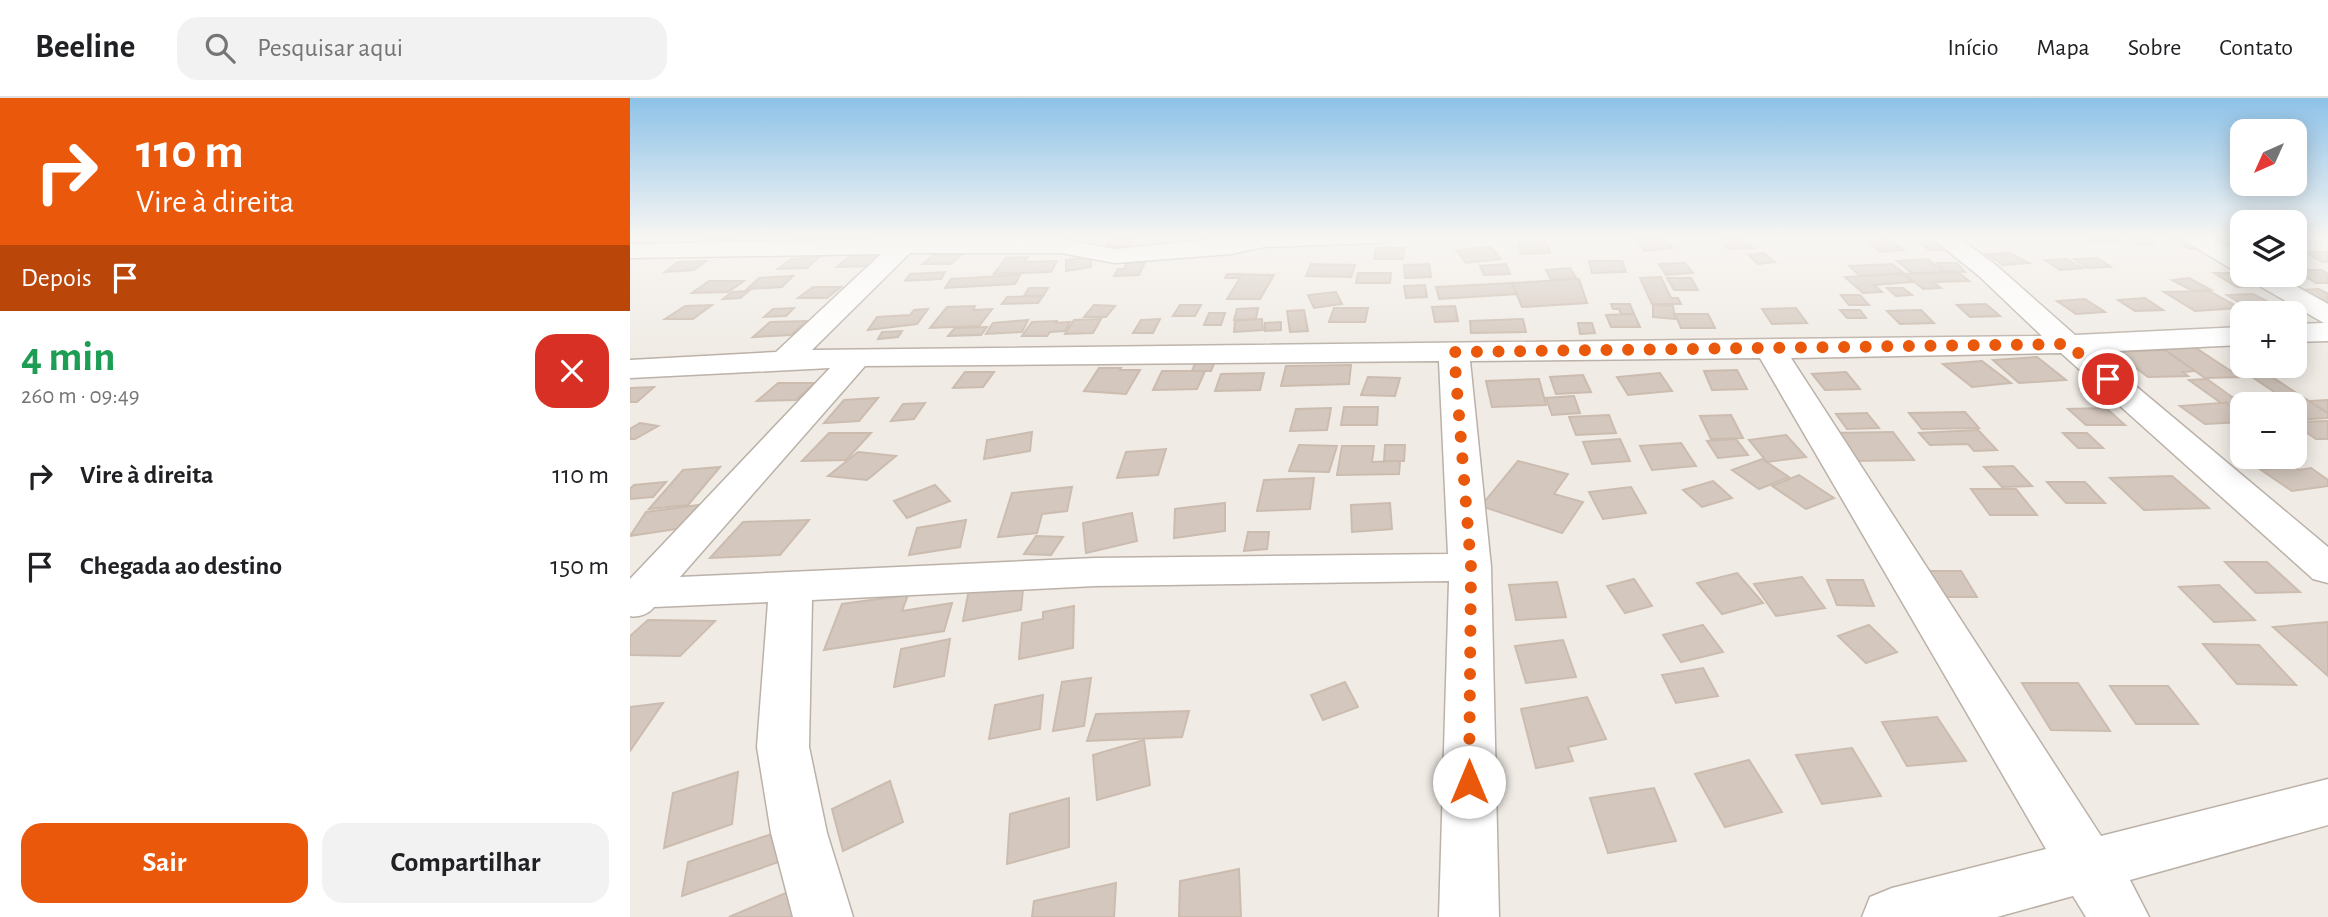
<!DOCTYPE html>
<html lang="pt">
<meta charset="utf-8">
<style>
body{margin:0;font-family:"Alegreya Sans",sans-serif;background:#f2f2f2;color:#202124;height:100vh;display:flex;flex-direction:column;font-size:26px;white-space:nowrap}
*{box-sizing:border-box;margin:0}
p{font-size:23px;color:#757577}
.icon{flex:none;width:38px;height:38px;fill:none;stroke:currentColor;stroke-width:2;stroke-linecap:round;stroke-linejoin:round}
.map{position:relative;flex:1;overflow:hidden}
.drawer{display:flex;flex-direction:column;background:#fff;width:630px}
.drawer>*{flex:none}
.top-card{background:#ea580c;color:#fff;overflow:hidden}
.needle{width:46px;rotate:225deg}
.fabs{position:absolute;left:1600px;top:21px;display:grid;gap:14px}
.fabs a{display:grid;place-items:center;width:77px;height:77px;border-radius:14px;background:#fff;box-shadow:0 4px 18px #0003;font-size:35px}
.pin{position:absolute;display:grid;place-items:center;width:60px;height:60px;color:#fff;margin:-30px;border:4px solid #fff;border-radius:50%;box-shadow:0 2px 7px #0007}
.me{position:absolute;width:77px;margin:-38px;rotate:0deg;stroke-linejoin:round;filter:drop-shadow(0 0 5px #0008)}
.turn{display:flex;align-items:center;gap:24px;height:147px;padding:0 21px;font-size:32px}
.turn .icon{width:91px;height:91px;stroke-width:2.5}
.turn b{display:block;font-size:49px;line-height:60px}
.then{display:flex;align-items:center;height:66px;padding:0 21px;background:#0003;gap:14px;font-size:26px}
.round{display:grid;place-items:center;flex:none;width:74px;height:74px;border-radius:21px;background:#f2f2f2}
.head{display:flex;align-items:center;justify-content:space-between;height:119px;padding:0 21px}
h1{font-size:42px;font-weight:700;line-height:52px;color:#1e9e55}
.primary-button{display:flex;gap:14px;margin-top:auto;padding:14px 21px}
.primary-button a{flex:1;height:80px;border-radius:21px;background:#ea580c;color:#fff;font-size:28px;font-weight:700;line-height:80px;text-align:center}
.primary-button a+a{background:#f2f2f2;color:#202124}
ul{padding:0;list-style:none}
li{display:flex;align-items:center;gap:21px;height:91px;padding:0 21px}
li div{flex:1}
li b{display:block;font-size:26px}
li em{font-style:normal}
header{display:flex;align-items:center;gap:42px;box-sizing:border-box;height:98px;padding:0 35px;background:#fff;border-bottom:2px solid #e0e0e0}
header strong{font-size:33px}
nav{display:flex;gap:38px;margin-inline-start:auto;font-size:24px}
.search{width:490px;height:63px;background:#f2f2f2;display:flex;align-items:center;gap:18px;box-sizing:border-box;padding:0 24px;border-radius:21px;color:#757577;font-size:26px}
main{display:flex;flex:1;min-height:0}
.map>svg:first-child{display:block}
.building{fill:#d4c8be;stroke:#cbbcaf;stroke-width:2}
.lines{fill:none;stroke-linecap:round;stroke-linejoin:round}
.minor-casing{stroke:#bbb1a8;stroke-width:3}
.minor{fill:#fff;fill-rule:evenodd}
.route{stroke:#ea580c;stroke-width:12;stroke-dasharray:0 21.6}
</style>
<header>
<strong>Beeline</strong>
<div class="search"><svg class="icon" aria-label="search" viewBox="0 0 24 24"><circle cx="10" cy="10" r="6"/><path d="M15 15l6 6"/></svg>Pesquisar aqui</div>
<nav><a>Início</a><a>Mapa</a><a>Sobre</a><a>Contato</a></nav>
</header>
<main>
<section class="drawer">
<div class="top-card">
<div class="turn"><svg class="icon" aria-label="right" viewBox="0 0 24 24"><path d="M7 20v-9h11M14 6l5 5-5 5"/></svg><div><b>110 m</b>Vire à direita</div></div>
<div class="then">Depois<svg class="icon" aria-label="arrive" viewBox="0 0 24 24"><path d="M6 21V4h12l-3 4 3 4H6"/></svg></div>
</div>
<div class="head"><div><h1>4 min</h1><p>260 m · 09:49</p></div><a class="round" style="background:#d93025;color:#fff"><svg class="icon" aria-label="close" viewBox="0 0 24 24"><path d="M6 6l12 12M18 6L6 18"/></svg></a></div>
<ul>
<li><svg class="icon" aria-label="right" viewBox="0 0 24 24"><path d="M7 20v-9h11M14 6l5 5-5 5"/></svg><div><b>Vire à direita</b></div><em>110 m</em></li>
<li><svg class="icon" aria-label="arrive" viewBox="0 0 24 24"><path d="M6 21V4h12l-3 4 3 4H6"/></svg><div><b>Chegada ao destino</b></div><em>150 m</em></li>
</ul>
<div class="primary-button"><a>Sair</a><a>Compartilhar</a></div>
</section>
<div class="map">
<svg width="1698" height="819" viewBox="0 0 1698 819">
<rect width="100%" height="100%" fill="#f0ebe5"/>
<g class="building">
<polygon points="75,138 112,138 105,143 67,144"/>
<polygon points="1452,138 1481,138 1489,144 1459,144"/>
<polygon points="1491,138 1534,138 1536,140 1513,141 1523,146 1509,147"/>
<polygon points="1538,139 1550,139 1572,151 1559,151"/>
<polygon points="503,140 499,150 475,151 479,141"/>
<polygon points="1032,140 1043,150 1015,153 1005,142"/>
<polygon points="1114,141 1123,150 1098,151 1089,142"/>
<polygon points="1260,142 1274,152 1250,154 1236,143"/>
<polygon points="887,144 916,144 921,155 892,156"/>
<polygon points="1289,144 1310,144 1320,152 1299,152"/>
<polygon points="861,149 871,161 836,165 826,152"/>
<polygon points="746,150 775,150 773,161 744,161"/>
<polygon points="1674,154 1698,154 1698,164 1693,164"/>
<polygon points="305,155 333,155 321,166 293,166"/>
<polygon points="1134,155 1145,164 1128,166 1118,157"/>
<polygon points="1380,155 1399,165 1373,167 1356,156"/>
<polygon points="259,157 247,168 207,169 220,158"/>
<polygon points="189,159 177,170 148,171 161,161"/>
<polygon points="398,159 394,164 427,163 421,174 364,176 376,160"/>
<polygon points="461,159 461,169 436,173 436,162"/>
<polygon points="1468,160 1481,169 1458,170 1444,161"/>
<polygon points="1298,161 1314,174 1282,175 1267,163"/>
<polygon points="1437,161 1453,170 1430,172 1415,162"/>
<polygon points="76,163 64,172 35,174 48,164"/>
<polygon points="959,163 992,163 996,174 962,175"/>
<polygon points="515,164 509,177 484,178 488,171 494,171 497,165"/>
<polygon points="1055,165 1063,175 1036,177 1029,166"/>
<polygon points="1307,165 1327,165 1335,174 1315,173"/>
<polygon points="681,166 725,167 721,179 676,178"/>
<polygon points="799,166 801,179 775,180 774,167"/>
<polygon points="876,166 880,176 854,177 850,168"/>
<polygon points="1262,166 1274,175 1230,178 1219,168"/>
<polygon points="940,170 946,180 921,182 916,172"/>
<polygon points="1664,172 1692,172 1698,176 1698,185 1686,185"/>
<polygon points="315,174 311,181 275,183 280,176"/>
<polygon points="1328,174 1339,183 1303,184 1311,190 1293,191 1275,176"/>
<polygon points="728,175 761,175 760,185 726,185"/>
<polygon points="1584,175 1611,175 1634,188 1607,189"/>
<polygon points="597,176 644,177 630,201 597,201 610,180 595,180"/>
<polygon points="1273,176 1283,184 1244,187 1252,194 1233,195 1215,179"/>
<polygon points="390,177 385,186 315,190 321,181"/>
<polygon points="163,178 152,189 117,191 129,180"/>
<polygon points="1031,179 1041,200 1048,200 1051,206 1022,206 1010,180"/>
<polygon points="1037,180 1061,180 1068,192 1044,192"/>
<polygon points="1559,180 1581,192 1563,193 1542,182"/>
<polygon points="949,181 957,205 892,209 882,185"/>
<polygon points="79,183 114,183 98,194 62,195"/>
<polygon points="882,185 887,196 809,201 806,189"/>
<polygon points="795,187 797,199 776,200 774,188"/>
<polygon points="183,189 211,189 197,200 168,200"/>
<polygon points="399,190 418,190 413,198 394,198"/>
<polygon points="1257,190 1273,190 1282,197 1266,198"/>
<polygon points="1689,191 1698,196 1698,204 1690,204 1667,192"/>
<polygon points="119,193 110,200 93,201 102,194"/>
<polygon points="1579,193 1610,210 1565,213 1534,194"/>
<polygon points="706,194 712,206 684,210 678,197"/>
<polygon points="1623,196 1646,208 1619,210 1597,197"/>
<polygon points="1211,197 1230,197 1239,207 1219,207"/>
<polygon points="413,198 408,205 372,206 377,199"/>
<polygon points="1515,200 1533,212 1505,213 1488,202"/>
<polygon points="1455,201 1475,214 1446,216 1427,203"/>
<polygon points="981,206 1000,206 1004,216 991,216 989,211 983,211"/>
<polygon points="1356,206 1370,218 1340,219 1327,207"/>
<polygon points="82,207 63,221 35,221 55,208"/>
<polygon points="464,207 485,208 476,219 454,219"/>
<polygon points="550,207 571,207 565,218 543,218"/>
<polygon points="1023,207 1043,208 1045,221 1023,219"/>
<polygon points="345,208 343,212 362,211 349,228 300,230 317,209"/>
<polygon points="825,208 828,223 805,224 802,209"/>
<polygon points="164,210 156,218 134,219 143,211"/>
<polygon points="628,210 626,221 604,222 607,211"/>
<polygon points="704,210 738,210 735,224 699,224"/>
<polygon points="1166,210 1177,225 1142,226 1132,211"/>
<polygon points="298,211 287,226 238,232 247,219 280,217 284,212"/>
<polygon points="674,212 678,233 660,234 657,213"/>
<polygon points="1210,212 1230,212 1236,220 1217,220"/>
<polygon points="1291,212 1304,225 1270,226 1257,213"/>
<polygon points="579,215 595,215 591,227 574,227"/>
<polygon points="1004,216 1010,229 981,229 976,217"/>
<polygon points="1045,216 1078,216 1085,230 1051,230"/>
<polygon points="471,221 463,235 435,236 444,222"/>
<polygon points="530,221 523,235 503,235 511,222"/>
<polygon points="632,221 633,232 604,234 605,223"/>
<polygon points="893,221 896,234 841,235 840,223"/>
<polygon points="398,222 392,234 356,236 363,225"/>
<polygon points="177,223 161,237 123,239 140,224"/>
<polygon points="427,223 426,225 440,224 435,233 420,234 417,238 392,238 402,224"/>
<polygon points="651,224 651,232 635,233 635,225"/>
<polygon points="948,225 962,225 965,235 950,236"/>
<polygon points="357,229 351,237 318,238 325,230"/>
<polygon points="272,233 268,239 248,241 252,234"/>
<polygon points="1563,248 1610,279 1575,280 1530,249"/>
<polygon points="1535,252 1565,273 1553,274 1558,278 1518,279 1485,254"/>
<polygon points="1407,259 1436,282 1389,285 1363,262"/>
<polygon points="566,263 585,263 581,273 562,273"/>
<polygon points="1352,263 1381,285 1342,289 1313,266"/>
<polygon points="1601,265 1625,268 1668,296 1649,297"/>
<polygon points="721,267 719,286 651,288 656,268"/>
<polygon points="469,270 491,270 490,272 510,272 496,296 454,293"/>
<polygon points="1107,272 1117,291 1082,292 1074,273"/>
<polygon points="532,273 575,273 567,291 523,292"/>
<polygon points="335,274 364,274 353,289 323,290"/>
<polygon points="1216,274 1230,291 1195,292 1182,276"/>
<polygon points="634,275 630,292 585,293 591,276"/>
<polygon points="1030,275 1042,293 998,297 987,279"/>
<polygon points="953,277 961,294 926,296 920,279"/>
<polygon points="738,279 770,280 765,298 731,297"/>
<polygon points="909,281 916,307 862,309 856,283"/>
<polygon points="1577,281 1602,299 1609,304 1591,305 1559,282"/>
<polygon points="148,285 185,285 166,302 127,303"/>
<polygon points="24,289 7,304 0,304 0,290"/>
<polygon points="1668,296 1698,315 1698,320 1664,322 1664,306 1612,306 1602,299"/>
<polygon points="944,298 950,315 922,317 916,300"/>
<polygon points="248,300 229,323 194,325 214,302"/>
<polygon points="1698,302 1698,315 1679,303"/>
<polygon points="295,305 284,321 261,323 273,306"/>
<polygon points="1591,305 1596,305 1612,316 1612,324 1575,326 1550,308"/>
<polygon points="714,309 748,309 747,327 711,327"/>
<polygon points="701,310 697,332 660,333 666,311"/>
<polygon points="1476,310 1495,327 1456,327 1438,311"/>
<polygon points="1335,314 1349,330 1292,331 1279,315"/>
<polygon points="1237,315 1249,330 1217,331 1206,316"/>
<polygon points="979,317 986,335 946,337 939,319"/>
<polygon points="1101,317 1113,340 1081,341 1070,318"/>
<polygon points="1698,323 1698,341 1686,341 1664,326 1664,324"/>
<polygon points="10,325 28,328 5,341 0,341 0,331"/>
<polygon points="1348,332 1367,352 1344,353 1338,346 1300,347 1289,335"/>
<polygon points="402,334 400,353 354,361 357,342"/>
<polygon points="1263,334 1284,362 1219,363 1201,335"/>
<polygon points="199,335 241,335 216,362 172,363"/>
<polygon points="1433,335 1457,335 1473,350 1448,350"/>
<polygon points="1156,337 1176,359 1137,364 1119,342"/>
<polygon points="990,341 1000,363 962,366 953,344"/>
<polygon points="1106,341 1118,357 1088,360 1077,343"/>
<polygon points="1051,345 1066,368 1022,372 1010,348"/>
<polygon points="669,347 707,348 699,374 659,373"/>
<polygon points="755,347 775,347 774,363 754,363"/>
<polygon points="712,348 744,348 742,364 770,363 769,376 707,377"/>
<polygon points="536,351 528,377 487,380 496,354"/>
<polygon points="228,354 266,358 237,382 198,378"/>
<polygon points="1132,361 1159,379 1129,391 1102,372"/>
<polygon points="888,363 938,376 924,396 953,404 932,435 851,408"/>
<polygon points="1383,368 1402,388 1372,389 1354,369"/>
<polygon points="1664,368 1669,372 1681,370 1698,382 1698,388 1662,393 1631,372"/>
<polygon points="90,369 58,407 19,411 53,372"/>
<polygon points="1169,377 1204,400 1176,411 1142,388"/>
<polygon points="1542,378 1579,410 1514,412 1480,380"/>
<polygon points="684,380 680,411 627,413 634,382"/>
<polygon points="1083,383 1102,400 1072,409 1053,392"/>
<polygon points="36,384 23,399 0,401 0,391 4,387"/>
<polygon points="1417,384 1455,384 1475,405 1436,405"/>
<polygon points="305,387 320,403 277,420 264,403"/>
<polygon points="442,389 437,413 412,416 407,435 368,439 382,395"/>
<polygon points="1001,389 1016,415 973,421 959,394"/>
<polygon points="1341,391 1386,391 1407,417 1360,417"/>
<polygon points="595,405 595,433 544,440 545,411"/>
<polygon points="760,405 762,431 722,434 721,407"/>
<polygon points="68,407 52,430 0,438 16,414"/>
<polygon points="502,415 507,443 456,455 453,425"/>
<polygon points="179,422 150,457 80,460 113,424"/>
<polygon points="336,422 330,449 279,457 287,430"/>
<polygon points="618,434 639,434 637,451 614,453"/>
<polygon points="406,438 433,439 421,457 394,456"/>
<polygon points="1595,464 1637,464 1670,494 1626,495"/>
<polygon points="1296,473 1331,473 1347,499 1310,499"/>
<polygon points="1107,475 1133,505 1092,516 1067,485"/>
<polygon points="1172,479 1195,510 1146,518 1124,486"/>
<polygon points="1004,481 1022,508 995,515 977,488"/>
<polygon points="1197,482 1233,482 1244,508 1207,507"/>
<polygon points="927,484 936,519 886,522 879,487"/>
<polygon points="1589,487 1625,522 1584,524 1549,489"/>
<polygon points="339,491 393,491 391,512 333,523"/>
<polygon points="278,497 272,513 322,505 314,533 194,552 212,506"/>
<polygon points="444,508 443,550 389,561 392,525 413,521 413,514"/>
<polygon points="18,522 85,523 50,558 0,557 0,538"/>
<polygon points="1698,524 1698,578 1643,529"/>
<polygon points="1073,527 1093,554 1051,564 1033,537"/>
<polygon points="1239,527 1267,554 1236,565 1208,538"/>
<polygon points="320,541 314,578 264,589 271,551"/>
<polygon points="933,542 946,579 896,585 885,548"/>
<polygon points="1573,546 1629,547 1666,587 1607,586"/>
<polygon points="1073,570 1088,598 1046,605 1032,577"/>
<polygon points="461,580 454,628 423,633 432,584"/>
<polygon points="715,584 728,609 693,622 681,597"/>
<polygon points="1392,585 1448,585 1480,633 1421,632"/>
<polygon points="1480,588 1538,588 1568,626 1506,626"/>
<polygon points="413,597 410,631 359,641 365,607"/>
<polygon points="957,599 976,641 938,649 943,663 906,670 891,611"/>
<polygon points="33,605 0,653 0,609"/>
<polygon points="559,613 552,639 457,643 466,616"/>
<polygon points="1307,619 1336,663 1277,668 1252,624"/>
<polygon points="514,642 520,687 467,702 463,657"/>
<polygon points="1222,650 1251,698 1192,706 1166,657"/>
<polygon points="1119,662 1152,714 1095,729 1065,676"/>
<polygon points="108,674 102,726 34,750 43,695"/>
<polygon points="260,683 273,724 213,753 202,711"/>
<polygon points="1024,690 1046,743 978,755 960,700"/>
<polygon points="439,700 439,749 377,766 380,716"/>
<polygon points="160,730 157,761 52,798 58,764"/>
<polygon points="609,771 611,819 549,819 550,783"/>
<polygon points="486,785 484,819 402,819 404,803"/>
<polygon points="177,786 178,819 99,819"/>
</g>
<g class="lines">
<g class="minor-casing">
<g id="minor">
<path d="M270 138 431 141 485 151 617 138H762L758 143 750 145 634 149 601 156 485 165 431 155H280L182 252 1412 238 1349 178 1299 138H1327L1367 168 1445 237 1612 229V247L1465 254 1698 449V485L1683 481 1431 255 1161 260 1471 738 1698 681V727L1500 782 1519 819H1456L1443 798 1367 819H1232L1240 799 1262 790 1416 751 1130 260 840 263 861 469 869 819H809L819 483 465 488 182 502 179 649 197 735 223 819H163L141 735 127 649 138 504 24 509C19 516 8 520 0 518V481L200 270 0 280V262L146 254 251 156 0 160V146L267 141ZM809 263 818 456 465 460 50 479 235 268Z"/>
<polygon points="1551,138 1581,138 1612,156 1612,175 1603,172 1555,143"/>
<polygon points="1615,177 1646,177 1698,206 1698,243 1664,244 1664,226 1694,225 1619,182"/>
</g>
</g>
<use href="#minor" class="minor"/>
</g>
<linearGradient id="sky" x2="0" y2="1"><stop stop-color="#8dc2e8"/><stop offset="0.55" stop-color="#f8f6f3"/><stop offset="1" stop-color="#f8f6f3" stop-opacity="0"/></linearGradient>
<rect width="1698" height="253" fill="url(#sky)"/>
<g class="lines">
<polyline class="route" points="839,684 841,469 824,254 1438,246 1478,281"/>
</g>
</svg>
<div class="fabs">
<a><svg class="needle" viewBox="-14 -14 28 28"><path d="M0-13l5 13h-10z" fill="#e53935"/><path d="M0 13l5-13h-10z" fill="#757577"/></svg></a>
<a><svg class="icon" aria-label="layers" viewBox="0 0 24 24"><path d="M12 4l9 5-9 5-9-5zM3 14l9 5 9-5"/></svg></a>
<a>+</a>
<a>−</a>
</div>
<div class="pin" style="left:1478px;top:281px;background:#d93025"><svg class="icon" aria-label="arrive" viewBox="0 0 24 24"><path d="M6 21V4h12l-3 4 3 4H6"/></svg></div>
<svg class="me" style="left:839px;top:684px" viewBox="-20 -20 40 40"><circle r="19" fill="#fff"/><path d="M0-13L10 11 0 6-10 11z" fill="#ea580c"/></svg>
</div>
</main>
